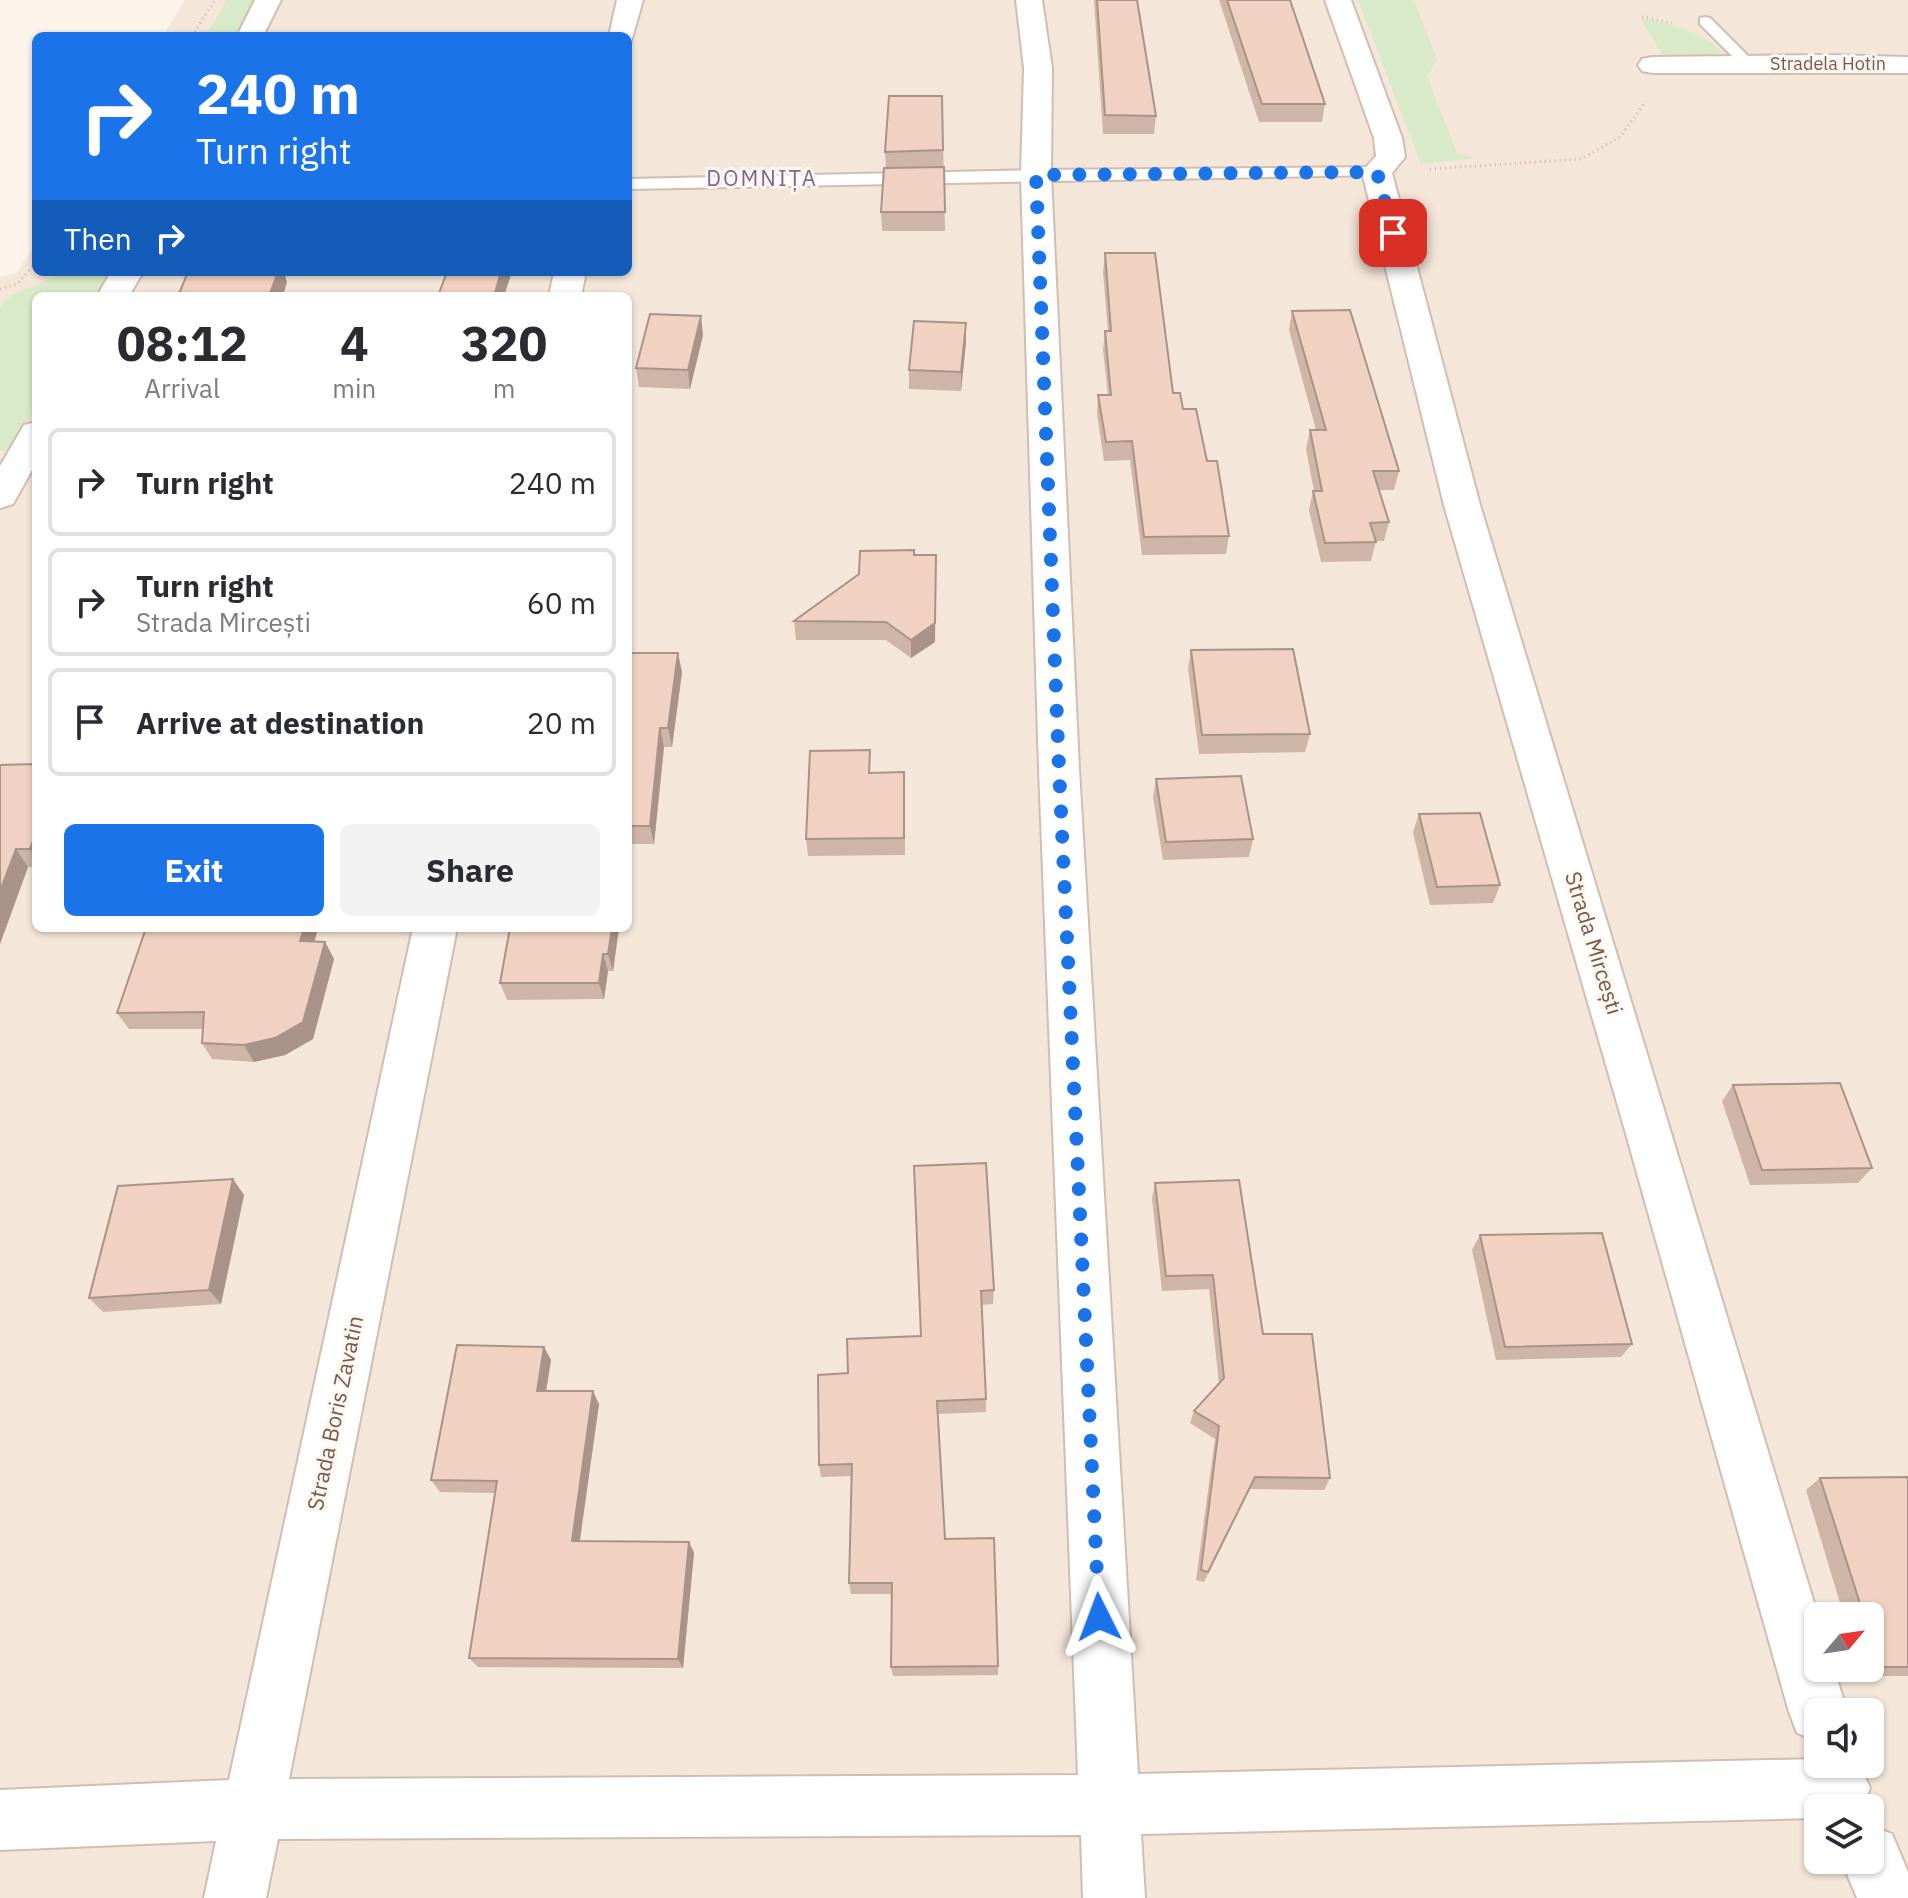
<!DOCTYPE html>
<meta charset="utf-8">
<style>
body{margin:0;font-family:"IBM Plex Sans",sans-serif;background:#f2f2f3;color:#2b2b33;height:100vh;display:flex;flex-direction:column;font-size:30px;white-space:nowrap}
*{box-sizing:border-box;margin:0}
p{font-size:26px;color:#7c7c81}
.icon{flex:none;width:44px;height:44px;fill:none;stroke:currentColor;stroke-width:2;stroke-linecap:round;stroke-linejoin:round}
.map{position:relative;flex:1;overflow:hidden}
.panel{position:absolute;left:32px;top:292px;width:600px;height:640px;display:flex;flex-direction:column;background:#fff;border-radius:12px;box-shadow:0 2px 6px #0004}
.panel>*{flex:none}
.guide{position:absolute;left:32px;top:32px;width:600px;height:244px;border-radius:12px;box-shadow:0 2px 6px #0004;background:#1a73e8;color:#fff;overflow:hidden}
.needle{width:52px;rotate:61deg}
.buttons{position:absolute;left:1804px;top:1602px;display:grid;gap:16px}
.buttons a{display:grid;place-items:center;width:80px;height:80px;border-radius:12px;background:#fff;box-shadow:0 2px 6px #0004;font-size:40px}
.pin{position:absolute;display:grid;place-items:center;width:68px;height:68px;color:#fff;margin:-34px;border-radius:16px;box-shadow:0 4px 12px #0006}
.me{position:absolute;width:88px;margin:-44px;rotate:357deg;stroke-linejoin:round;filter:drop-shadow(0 0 6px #0008)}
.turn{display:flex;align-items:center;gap:28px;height:168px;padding:0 32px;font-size:36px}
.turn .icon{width:104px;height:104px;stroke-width:2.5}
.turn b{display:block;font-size:56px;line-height:68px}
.then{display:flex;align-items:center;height:76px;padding:0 32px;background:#0003;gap:16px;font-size:30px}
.eta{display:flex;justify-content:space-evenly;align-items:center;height:136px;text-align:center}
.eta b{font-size:48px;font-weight:800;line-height:56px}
.cta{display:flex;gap:16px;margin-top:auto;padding:16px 32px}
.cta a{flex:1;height:92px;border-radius:12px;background:#1a73e8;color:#fff;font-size:32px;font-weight:800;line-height:92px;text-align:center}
.cta a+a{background:#f2f2f3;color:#2b2b33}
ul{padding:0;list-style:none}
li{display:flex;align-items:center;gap:24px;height:108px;margin:0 16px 12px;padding:0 16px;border:4px solid #e1e1e2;border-radius:12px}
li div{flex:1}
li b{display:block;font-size:30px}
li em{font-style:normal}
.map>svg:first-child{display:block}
.residential{fill:#f4e6d9;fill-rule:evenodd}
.green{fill:#d8eac8}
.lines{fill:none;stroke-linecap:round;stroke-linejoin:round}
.service-casing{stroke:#d1beb2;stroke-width:4}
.minor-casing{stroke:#d1beb2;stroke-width:4}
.path{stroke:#d6b5a5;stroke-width:3;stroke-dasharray:1 4;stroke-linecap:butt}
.service{fill:#fff;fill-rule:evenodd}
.minor{fill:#fff;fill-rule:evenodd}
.wall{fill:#cfb5a7}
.shaded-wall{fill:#a99388}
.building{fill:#f1d2c2;stroke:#a99388;stroke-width:2}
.route{stroke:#1a73e8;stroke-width:14;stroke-dasharray:0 25.2}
.labels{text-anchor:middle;stroke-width:6;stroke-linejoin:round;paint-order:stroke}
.far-street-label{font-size:18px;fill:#775a4e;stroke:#fef8f1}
.far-quarter-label{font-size:22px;letter-spacing:2px;fill:#816692;stroke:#fef8f1}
.street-label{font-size:22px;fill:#775a4e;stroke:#fef8f1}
</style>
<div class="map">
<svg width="1908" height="1898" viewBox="0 0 1908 1898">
<rect width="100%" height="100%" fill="#fcf4ea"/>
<path class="residential" d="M185 0H1908V1898H0V277L17 273 36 242V272H628V36H163ZM36 296H628V928H36ZM1818 1616H1870V1668H1818ZM1818 1712H1870V1764H1818ZM1818 1808H1870V1860H1818Z"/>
<g class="green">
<polygon points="227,0 256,0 238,36 205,36"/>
<polygon points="1358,0 1414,0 1437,60 1427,76 1457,153 1475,158 1421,164"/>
<path d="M1641 19C1662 20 1708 35 1721 51L1712 59 1663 55Z"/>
<path d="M56 272H114L100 296H36V407L10 451H0V307C11 287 42 290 56 272Z"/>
</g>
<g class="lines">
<g class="service-casing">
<g id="service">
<polygon points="1705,17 1710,18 1753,61 1753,67 1743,67 1700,24 1700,18"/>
<polygon points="1377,167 1385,172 1383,175 628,189 628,179 1036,170"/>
</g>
</g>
<g class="minor-casing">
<g id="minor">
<polygon points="255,0 281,0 263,36 237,36"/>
<polygon points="617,0 643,0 631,42 628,43 628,36 609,36"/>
<polygon points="1016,0 1042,0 1052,68 1051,175 1079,769 1138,1774 1818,1759 1818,1764 1861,1767 1870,1788 1862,1808 1818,1808 1818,1818 1141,1834 1145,1898 1083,1898 1081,1835 278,1839 266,1898 204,1898 216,1841 0,1850 0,1790 229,1780 413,928 457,928 289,1779 1078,1775 1039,769 1021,175 1024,68"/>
<polygon points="1325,0 1351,0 1402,138 1405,157 1392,173 1480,505 1818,1616 1818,1668 1834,1668 1847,1712 1818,1712 1818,1741 1797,1733 1789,1712 1624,1127 1444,505 1362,172 1376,156 1374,138"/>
<polygon points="1829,55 1908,57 1908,73 1652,73 1642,71 1638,65 1642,59 1652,57"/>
<polygon points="111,272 143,272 129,296 97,296"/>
<polygon points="554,272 586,272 581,296 549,296"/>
<polygon points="36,422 36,463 13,504 0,508 0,466 24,425"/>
<polygon points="1870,1825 1892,1834 1908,1872 1908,1898 1857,1898 1841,1860 1870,1860"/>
</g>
</g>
<g class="path">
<polyline points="1642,17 1672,23"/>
<polyline points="192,36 215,0"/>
<polyline points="1430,169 1581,159 1620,137 1646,101"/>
<polyline points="0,289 17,284 36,263"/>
</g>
<use href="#service" class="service"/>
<use href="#minor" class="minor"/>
</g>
<g class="wall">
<polygon points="1094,0 1137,0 1156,116 1154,134 1103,134"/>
<polygon points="1219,0 1290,0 1325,104 1322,122 1259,122"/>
<polygon points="942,96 945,231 882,231 881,212 886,168 885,152"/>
<polygon points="1105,253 1173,393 1183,409 1207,461 1229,536 1226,554 1142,555 1130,460 1104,461 1097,414 1098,395 1108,395 1103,350 1105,331 1108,331 1103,272"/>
<polygon points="1292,311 1399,471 1394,490 1379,490 1389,522 1384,541 1376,541 1371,561 1321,562 1309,510 1313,491 1314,491 1306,449 1310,430 1316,430 1289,330"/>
<polygon points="966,323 966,342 961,391 909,389 909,370"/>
<polygon points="703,335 690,389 639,387 636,368"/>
<polygon points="914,555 935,642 911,658 886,640 796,640 794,621"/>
<polygon points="1191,650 1310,734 1305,752 1199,754 1188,668"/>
<polygon points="628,653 682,672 672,747 664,747 654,844 629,844 628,854"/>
<polygon points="36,764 36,867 28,867 0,944 0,765"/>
<polygon points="871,773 905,790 905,855 808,856 806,839"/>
<polygon points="1156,779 1253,839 1249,857 1163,860 1153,797"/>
<polygon points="1419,814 1500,885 1493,903 1430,905 1413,832"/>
<polygon points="146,928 318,928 314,941 325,942 334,959 313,1039 285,1055 254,1062 212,1059 202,1043 203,1029 129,1029 117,1013"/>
<polygon points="510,928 619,928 613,971 608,971 604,999 507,1000 500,983"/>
<polygon points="1733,1085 1872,1168 1858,1183 1750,1185 1722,1101"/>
<polygon points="914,1166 994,1290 993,1304 981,1305 986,1399 986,1412 938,1414 945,1539 998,1666 998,1675 893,1676 891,1667 892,1594 851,1594 849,1583 852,1476 821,1477 819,1465 848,1373 921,1336"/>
<polygon points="1155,1183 1263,1334 1330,1478 1324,1490 1250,1489 1204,1582 1196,1580 1215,1439 1190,1423 1194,1411 1219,1384 1209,1289 1162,1291 1152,1198"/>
<polygon points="244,1195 221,1304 103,1312 89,1298"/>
<polygon points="1480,1235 1632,1344 1621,1357 1496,1360 1472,1250"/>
<polygon points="544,1347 551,1360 546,1391 599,1404 580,1541 689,1542 694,1553 683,1668 478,1667 469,1658 495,1493 440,1492 431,1480"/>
<polygon points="1908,1477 1908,1676 1863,1676 1860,1668 1870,1668 1870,1616 1844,1616 1806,1490 1820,1478"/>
</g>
<g class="shaded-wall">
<polygon points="278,272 284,272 287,282 283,296 269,296"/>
<polygon points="501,272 512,272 504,296 494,296"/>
<polygon points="701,316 703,335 690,389 688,370"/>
<polygon points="966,323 966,342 961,391 961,372"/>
<polygon points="936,555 935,642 911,658 911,640"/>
<polygon points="678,653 682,672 672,747 668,728"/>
<polygon points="660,728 664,747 654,844 650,826"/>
<polygon points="36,833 36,858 30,849"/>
<polygon points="16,849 28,867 0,944 0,891"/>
<polygon points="304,928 318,928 310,959 300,941"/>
<polygon points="612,928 619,928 613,971 608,954"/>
<polygon points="325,942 334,959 313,1039 285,1055 254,1062 244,1045"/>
<polygon points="603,954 608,971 604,999 599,983"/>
<polygon points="233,1179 244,1195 221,1304 209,1290"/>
<polygon points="544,1347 551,1360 544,1404 537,1391"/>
<polygon points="593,1391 599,1404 578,1552 572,1541"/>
<polygon points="689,1542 694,1553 683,1668 678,1659"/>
</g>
<g class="building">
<polygon points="1097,0 1137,0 1156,116 1105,115"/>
<polygon points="1227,0 1290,0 1325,104 1262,104"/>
<polygon points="889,96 942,96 943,150 885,152"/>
<polygon points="944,167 945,212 881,212 884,168"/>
<polygon points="1105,253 1155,253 1173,393 1180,393 1183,409 1196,409 1207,461 1217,461 1229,536 1144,537 1132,441 1106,442 1098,395 1111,395 1105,331 1111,331"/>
<polygon points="188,272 278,272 269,296 178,296"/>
<polygon points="447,272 501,272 494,296 438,296"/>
<polygon points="1350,310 1399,471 1373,471 1389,522 1370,523 1376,542 1325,543 1313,491 1322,491 1310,430 1326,430 1292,311"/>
<polygon points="650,314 701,316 688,370 636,368"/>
<polygon points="914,321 966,323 961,372 909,370"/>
<polygon points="914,550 914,555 936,555 935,623 911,640 886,622 794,621 859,574 860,551"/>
<polygon points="1293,649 1310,734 1202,735 1191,650"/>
<polygon points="628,653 678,653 668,728 660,728 650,826 628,826"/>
<polygon points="870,750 869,773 904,772 904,838 806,839 810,751"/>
<polygon points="36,764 36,833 30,849 16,849 0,891 0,765"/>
<polygon points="1241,776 1253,839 1166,842 1156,779"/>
<polygon points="1480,813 1500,885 1437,887 1419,814"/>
<polygon points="146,928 304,928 300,941 325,942 303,1022 275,1038 244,1045 202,1043 204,1012 117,1013"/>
<polygon points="510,928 612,928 608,954 603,954 599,983 500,983"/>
<polygon points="1840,1083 1872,1168 1762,1170 1733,1085"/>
<polygon points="986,1163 994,1290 981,1291 986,1399 937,1401 945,1539 994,1538 998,1666 891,1667 892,1583 849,1583 852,1464 819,1465 818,1375 848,1373 847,1339 921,1336 914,1166"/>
<polygon points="233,1179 209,1290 89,1298 118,1186"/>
<polygon points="1239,1180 1263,1334 1312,1334 1330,1478 1255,1477 1208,1572 1201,1570 1219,1426 1194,1411 1224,1378 1213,1275 1166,1276 1155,1183"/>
<polygon points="1602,1233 1632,1344 1505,1347 1480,1235"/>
<polygon points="457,1345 544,1347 537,1391 593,1391 572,1541 689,1542 678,1659 469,1658 497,1481 431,1480"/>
<polygon points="1908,1477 1908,1667 1880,1667 1870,1636 1870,1616 1864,1616 1820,1478"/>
</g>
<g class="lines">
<polyline class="route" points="1099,1617 1059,769 1036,175 1377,172 1393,233"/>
</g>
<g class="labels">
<g class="far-street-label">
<text x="1828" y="70">Stradela Hotin</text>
</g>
<g class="far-quarter-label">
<text x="762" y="186">DOMNIȚA</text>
</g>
<g class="street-label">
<text transform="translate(1594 943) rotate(73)" y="8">Strada Mircești</text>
<text transform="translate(335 1413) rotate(-78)" y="8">Strada Boris Zavatin</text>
</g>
</g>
</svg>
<div class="buttons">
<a><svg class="needle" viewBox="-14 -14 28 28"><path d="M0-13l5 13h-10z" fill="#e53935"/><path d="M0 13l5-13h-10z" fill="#7c7c81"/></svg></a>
<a><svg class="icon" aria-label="sound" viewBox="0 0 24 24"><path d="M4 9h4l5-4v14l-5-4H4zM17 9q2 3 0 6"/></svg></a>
<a><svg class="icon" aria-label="layers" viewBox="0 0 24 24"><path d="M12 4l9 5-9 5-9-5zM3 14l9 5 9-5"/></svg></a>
</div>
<div class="pin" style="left:1393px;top:233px;background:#d93025"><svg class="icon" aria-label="arrive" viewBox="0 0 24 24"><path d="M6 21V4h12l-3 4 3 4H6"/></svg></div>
<svg class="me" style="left:1099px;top:1617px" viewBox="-20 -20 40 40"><path d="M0-17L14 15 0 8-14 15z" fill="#1a73e8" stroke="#fff" stroke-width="4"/></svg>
<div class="guide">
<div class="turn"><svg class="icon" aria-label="right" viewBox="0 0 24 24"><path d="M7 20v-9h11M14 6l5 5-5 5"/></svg><div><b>240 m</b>Turn right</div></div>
<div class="then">Then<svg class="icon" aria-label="right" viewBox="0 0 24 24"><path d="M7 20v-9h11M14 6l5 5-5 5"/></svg></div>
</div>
<section class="panel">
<div class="eta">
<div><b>08:12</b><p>Arrival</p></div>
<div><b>4</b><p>min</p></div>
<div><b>320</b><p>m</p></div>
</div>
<ul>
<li><svg class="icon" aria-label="right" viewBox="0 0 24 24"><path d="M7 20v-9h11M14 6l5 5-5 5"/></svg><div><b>Turn right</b></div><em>240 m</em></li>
<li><svg class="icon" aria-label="right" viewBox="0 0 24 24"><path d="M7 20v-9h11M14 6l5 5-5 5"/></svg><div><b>Turn right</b><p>Strada Mircești</p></div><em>60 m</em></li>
<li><svg class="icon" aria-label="arrive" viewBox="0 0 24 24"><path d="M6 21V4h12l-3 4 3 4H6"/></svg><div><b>Arrive at destination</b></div><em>20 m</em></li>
</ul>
<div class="cta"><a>Exit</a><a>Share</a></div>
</section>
</div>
